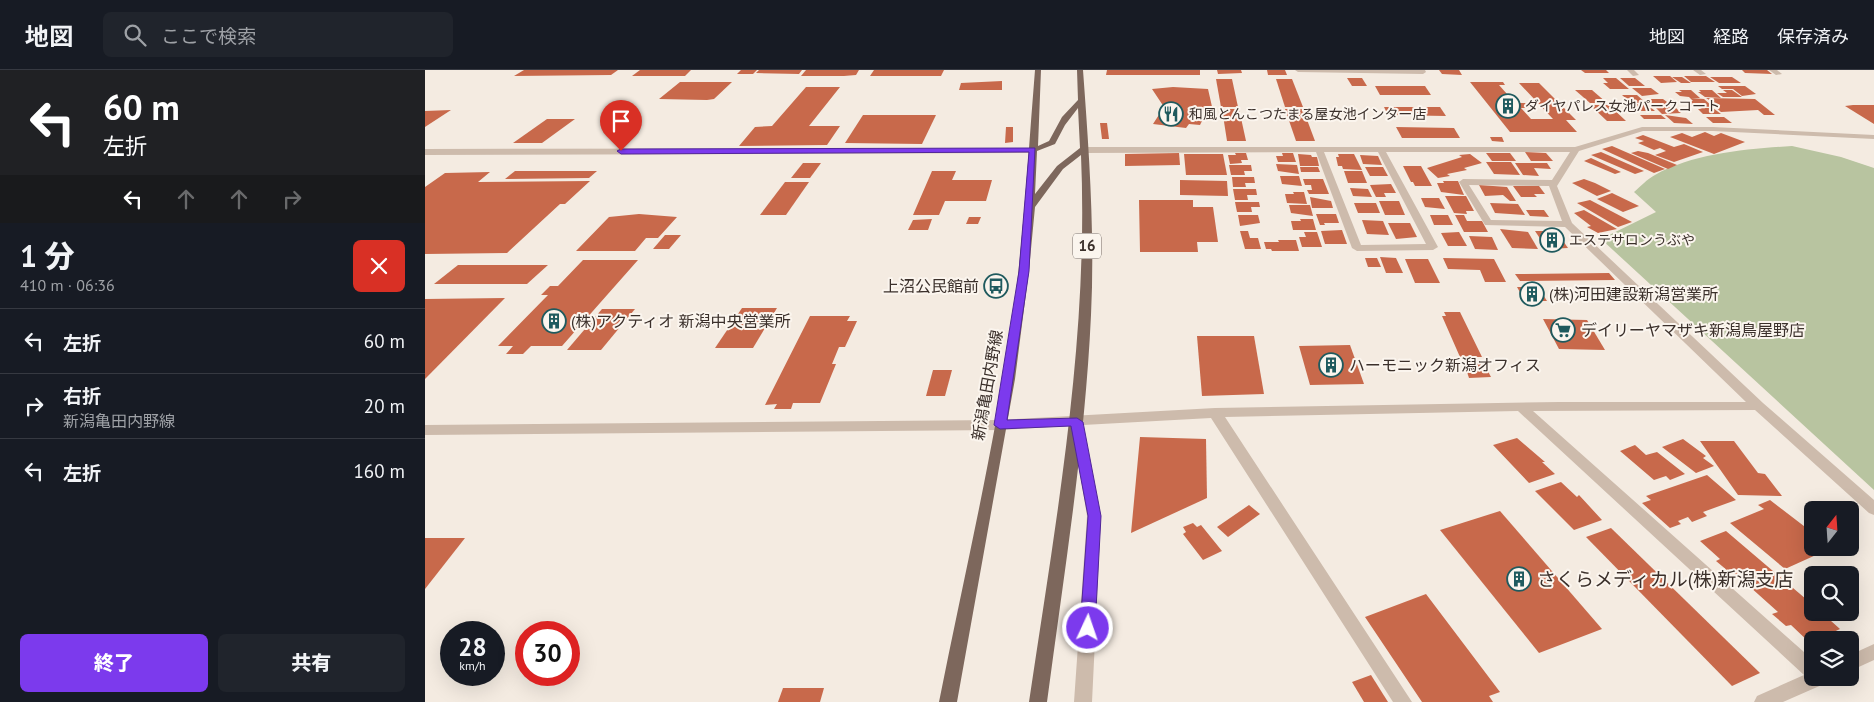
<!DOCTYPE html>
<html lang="ja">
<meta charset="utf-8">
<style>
body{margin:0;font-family:"PT Sans","Noto Sans JP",sans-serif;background:#20242c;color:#f1f3f6;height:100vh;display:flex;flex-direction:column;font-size:19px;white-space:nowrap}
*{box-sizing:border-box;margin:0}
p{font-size:16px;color:#9ea1a6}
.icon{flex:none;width:28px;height:28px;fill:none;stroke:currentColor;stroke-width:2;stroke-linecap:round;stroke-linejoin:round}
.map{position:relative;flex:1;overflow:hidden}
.drawer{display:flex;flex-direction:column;background:#171b24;width:425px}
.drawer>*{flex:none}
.top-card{background:#202124;color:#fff;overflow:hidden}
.needle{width:32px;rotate:17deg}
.buttons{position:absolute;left:1379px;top:431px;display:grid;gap:10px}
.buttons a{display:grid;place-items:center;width:55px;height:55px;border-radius:8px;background:#171b24;box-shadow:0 5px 20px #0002;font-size:25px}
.speed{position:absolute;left:15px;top:551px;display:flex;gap:10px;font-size:25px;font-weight:700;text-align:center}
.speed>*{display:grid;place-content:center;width:65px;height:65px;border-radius:50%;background:#171b24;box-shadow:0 5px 20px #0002;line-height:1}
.speed small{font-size:12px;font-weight:400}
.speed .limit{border:8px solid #d22;background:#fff;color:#111}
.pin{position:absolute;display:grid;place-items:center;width:42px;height:42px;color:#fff;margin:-51px -21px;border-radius:50% 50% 50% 0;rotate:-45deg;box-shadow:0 0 5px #0007}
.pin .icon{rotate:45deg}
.me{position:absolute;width:55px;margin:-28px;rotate:3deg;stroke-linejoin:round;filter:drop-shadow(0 0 4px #0008)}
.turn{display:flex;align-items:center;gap:18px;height:105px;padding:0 20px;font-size:22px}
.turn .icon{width:65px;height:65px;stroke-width:2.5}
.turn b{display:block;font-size:35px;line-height:42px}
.lanes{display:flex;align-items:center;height:48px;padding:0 20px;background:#0003;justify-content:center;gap:25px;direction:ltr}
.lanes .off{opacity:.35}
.round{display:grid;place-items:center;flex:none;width:52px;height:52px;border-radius:8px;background:#20242c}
.summary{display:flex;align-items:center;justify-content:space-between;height:85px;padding:0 20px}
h1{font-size:30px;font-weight:800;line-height:38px}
.action{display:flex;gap:10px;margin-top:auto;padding:10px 20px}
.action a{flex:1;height:58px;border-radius:8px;background:#7c3aed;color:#fff;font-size:20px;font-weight:800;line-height:58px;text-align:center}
.action a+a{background:#20242c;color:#f1f3f6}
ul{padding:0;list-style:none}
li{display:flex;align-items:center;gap:15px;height:65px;padding:0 20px;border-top:1px solid #363941}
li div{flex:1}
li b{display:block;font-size:19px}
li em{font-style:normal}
header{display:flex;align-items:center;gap:30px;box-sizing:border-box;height:70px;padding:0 25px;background:#171b24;border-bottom:1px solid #363941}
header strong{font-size:24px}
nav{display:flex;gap:28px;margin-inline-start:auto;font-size:18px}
.search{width:350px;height:45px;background:#20242c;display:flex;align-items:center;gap:12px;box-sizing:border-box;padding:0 18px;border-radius:8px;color:#9ea1a6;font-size:19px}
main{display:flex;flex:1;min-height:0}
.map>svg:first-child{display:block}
.green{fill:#b8c4a0}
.building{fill:#c8694b}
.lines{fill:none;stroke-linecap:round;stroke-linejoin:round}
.minor{fill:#cdbbac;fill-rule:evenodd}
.major{fill:#7d675c;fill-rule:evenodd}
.route{fill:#7c3aed;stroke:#51269a}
.labels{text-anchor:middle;stroke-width:4;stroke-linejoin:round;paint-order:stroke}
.far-poi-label{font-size:14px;fill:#3b302b;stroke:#fbf5ee;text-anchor:start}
.shield{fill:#fbf5ee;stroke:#756b66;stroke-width:1}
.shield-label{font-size:15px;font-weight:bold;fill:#3b302b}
.poi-label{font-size:16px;fill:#3b302b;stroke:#fbf5ee;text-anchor:start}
.street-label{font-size:16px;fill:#3b302b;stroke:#fbf5ee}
.near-poi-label{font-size:19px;fill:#3b302b;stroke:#fbf5ee;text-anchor:start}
</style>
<header>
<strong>地図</strong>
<div class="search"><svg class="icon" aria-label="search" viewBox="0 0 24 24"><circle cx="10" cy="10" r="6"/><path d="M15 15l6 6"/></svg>ここで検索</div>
<nav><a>地図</a><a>経路</a><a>保存済み</a></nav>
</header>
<main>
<section class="drawer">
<div class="top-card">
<div class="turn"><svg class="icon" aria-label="left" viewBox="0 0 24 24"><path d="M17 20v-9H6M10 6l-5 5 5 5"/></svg><div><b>60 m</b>左折</div></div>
<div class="lanes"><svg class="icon" aria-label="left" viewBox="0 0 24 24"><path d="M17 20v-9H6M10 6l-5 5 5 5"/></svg><svg class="icon off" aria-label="ahead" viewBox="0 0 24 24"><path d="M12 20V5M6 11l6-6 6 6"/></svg><svg class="icon off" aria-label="ahead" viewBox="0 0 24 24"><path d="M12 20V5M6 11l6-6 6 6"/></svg><svg class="icon off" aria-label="right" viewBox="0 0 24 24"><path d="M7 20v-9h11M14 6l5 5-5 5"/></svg></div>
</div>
<div class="summary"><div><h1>1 分</h1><p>410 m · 06:36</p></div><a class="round" style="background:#d93025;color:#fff"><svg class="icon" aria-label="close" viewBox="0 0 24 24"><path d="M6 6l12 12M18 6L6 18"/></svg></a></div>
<ul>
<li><svg class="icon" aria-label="left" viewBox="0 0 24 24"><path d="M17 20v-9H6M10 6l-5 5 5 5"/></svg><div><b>左折</b></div><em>60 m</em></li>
<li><svg class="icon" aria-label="right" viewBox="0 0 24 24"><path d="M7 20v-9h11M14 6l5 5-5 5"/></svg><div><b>右折</b><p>新潟亀田内野線</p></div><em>20 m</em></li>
<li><svg class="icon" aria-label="left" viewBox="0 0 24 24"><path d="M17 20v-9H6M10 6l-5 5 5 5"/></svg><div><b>左折</b></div><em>160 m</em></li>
</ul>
<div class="action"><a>終了</a><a>共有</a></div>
</section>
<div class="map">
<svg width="1449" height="632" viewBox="0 0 1449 632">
<rect width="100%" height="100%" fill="#f4ebe1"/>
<path class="green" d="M1367 76 1416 87 1449 98V420L1176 169 1231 142 1209 122C1215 117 1222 109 1230 105 1269 83 1323 79 1367 76Z"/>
<g class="building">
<polygon points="99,0 193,0 186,5 89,6"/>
<polygon points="215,0 266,0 260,6 207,6"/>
<polygon points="316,0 332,0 328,4 312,4"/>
<polygon points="334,0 377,0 374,4 331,3"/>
<polygon points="381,0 434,0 431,5 419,6 376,6"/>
<polygon points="449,0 519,0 516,6 445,6"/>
<polygon points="682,0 775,0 775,5 681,5"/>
<polygon points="792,0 816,0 817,3 793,4"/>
<polygon points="842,0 860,0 862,5 843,5"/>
<polygon points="1014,0 1034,0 1037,5 1017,4"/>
<polygon points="1156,0 1181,0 1184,3 1160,3"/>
<polygon points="1317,0 1342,0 1347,4 1320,3"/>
<polygon points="1228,6 1245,6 1252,12 1236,13"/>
<polygon points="1259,6 1281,6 1290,12 1266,12"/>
<polygon points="1247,7 1257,7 1266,13 1256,13"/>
<polygon points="1285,7 1307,7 1316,13 1294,13"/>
<polygon points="922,8 937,8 942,16 927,16"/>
<polygon points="1178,8 1191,8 1204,19 1185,19 1178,13 1183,13"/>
<polygon points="1195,8 1210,8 1220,16 1204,16"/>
<polygon points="791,9 807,9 813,37 796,37"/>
<polygon points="851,9 867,9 878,37 860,37"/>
<polygon points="577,11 577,20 534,20 536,13"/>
<polygon points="255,12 307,12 289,29 282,30 234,29"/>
<polygon points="1045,12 1078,12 1080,15 1074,15 1090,33 1100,33 1105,38 1096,38 1106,49 1128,49 1094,13 1114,13 1151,50 1141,50 1152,62 1085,62"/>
<polygon points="950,16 1000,16 1006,25 955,25"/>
<polygon points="1293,16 1320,16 1331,24 1317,26 1308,19 1297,19"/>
<polygon points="381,17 415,17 384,56 415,56 402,75 314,76 330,57 347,56"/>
<polygon points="748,17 783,19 788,41 770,42 765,50 777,51 775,55 764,54 761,58 728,54 739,37 727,19"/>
<polygon points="1207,18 1226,18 1234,24 1217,26"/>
<polygon points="1150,20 1167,20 1182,33 1165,33"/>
<polygon points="1254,20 1266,20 1275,28 1266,28 1279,29 1288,37 1267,36 1261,31 1268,31 1264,27 1255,26 1250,22 1257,22"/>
<polygon points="1274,20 1287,20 1296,28 1280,27 1273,22 1276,22"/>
<polygon points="1298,20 1307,20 1317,27 1298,27 1292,23 1302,23"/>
<polygon points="1197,25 1212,25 1221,33 1206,33"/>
<polygon points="1281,28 1330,29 1350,45 1339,45 1333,40 1296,42 1289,36 1294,36"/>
<polygon points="1221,29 1238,29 1246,35 1229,35"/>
<polygon points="1204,34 1222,34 1230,41 1212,41"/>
<polygon points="1165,35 1184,35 1201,51 1182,51"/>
<polygon points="1428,35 1449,35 1449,54 1420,36"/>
<polygon points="959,37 1015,37 1021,46 963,45"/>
<polygon points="1230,37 1250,37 1256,43 1237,44"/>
<polygon points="1275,38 1288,38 1296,44 1278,44 1273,39 1277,39"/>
<polygon points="797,39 814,39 821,71 802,71"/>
<polygon points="860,39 878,39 890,71 871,71"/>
<polygon points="26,40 0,57 0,41"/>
<polygon points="438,45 511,45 497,74 420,73"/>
<polygon points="1215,45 1236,45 1241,49 1219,49"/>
<polygon points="1240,45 1261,48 1268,54 1249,53"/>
<polygon points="1281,47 1299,47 1307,53 1288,53"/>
<polygon points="122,49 150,49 117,73 88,73"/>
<polygon points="675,53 682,53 684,69 677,69"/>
<polygon points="581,57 588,57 588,72 580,73"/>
<polygon points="971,57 1029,58 1035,68 977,68"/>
<polygon points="1280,62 1289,66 1296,63 1320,72 1289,84 1245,67 1257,63 1267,67"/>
<polygon points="1218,65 1249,77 1259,74 1278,82 1249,92 1230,85 1241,81 1235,78 1229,80 1213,73 1219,71 1210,68"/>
<polygon points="1065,67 1077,67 1079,72 1067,71"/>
<polygon points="1187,76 1240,99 1229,103 1177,79"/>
<polygon points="1213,81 1223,83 1252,95 1243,99 1206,83"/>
<polygon points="1100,82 1121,83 1128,91 1106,91"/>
<polygon points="1176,82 1219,101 1210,104 1166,85"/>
<polygon points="754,83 755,95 700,96 700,84"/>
<polygon points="810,83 821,83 823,90 816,90 817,93 805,94 803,85 811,85"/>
<polygon points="857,83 868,83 871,92 853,92 851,86 858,86"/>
<polygon points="1061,83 1085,83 1091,91 1067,91"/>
<polygon points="759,84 798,84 802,105 761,105"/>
<polygon points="873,84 886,85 887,87 892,87 894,96 875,96"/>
<polygon points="913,84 929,84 937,100 918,99 917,96 913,96 911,87 914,87"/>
<polygon points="1045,84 1057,93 1039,98 1042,100 1022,104 1025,106 1013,108 1002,98 1037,87 1034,85"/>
<polygon points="935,85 953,86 957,95 938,94"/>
<polygon points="1166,88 1196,102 1190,104 1159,91"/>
<polygon points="1061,92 1086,92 1095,105 1069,104"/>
<polygon points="378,93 396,93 385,108 366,108"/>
<polygon points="1090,93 1122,93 1126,99 1109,98 1114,106 1098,105"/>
<polygon points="851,94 872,95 874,104 853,101"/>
<polygon points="804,95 826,95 827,101 819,101 820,105 806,105"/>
<polygon points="978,96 996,96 1007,116 990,116 988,112 986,112"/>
<polygon points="875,97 893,97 895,102 876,102"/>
<polygon points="940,97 958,97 963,106 945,106"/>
<polygon points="90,101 172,101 164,108 80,109"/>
<polygon points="507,101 531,101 527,110 567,110 561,131 520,131 514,145 488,145"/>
<polygon points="919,101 937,101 942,113 923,113"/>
<polygon points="65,102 53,112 165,111 140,134 135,134 82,183 0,184 0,117 20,103"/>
<polygon points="855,106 874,106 877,116 857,114"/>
<polygon points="807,107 829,107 830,113 820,113 821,117 808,117"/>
<polygon points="878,109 898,109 904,124 884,124 882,120 887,120 886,115 880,115"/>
<polygon points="1159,109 1170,113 1186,121 1172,126 1147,113"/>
<polygon points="755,110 802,111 803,126 755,125"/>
<polygon points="1018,111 1033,111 1039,125 1016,122 1012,113 1019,113"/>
<polygon points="360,112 384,112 361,145 335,145"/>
<polygon points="966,114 971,123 959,123 961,127 951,127 945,115"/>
<polygon points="1054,115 1082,117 1091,131 1085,131 1078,125 1060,126"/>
<polygon points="1088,116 1114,116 1120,124 1109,124 1112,127 1096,127"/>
<polygon points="925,118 943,119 947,127 928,126"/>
<polygon points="808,119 831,119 832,125 822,125 823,130 810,130"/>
<polygon points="868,122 879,122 882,134 862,133 860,124 869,124"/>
<polygon points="1187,123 1214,136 1198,142 1172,129"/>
<polygon points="1020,126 1041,126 1049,141 1041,141 1042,144 1029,143"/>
<polygon points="885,127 906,131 908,138 887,138"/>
<polygon points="996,128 1014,128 1020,139 1000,137"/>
<polygon points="714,130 768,130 768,137 788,137 793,172 772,172 773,182 715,182"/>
<polygon points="1165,130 1207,152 1193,157 1152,133"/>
<polygon points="954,131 974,131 980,145 960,145"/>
<polygon points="810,132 834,132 835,137 826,137 827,142 812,142"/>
<polygon points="929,133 951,133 955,143 933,143"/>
<polygon points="1065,133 1093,134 1100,145 1070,143"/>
<polygon points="864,135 885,135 888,146 866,143"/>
<polygon points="1101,140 1119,140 1124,147 1105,146"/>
<polygon points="1159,140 1192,159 1173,163 1162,157 1166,156 1149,143"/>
<polygon points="214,144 252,147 233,168 221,168 210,181 151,181 184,147"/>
<polygon points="891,144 911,144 914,153 899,153 900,155 895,155"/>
<polygon points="813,145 833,145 835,153 815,156"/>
<polygon points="1005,145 1023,145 1028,155 1009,155"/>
<polygon points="1030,145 1039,145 1042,151 1057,151 1063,162 1039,162"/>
<polygon points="544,147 556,147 553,154 541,154"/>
<polygon points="507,149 503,160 483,160 488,150"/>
<polygon points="875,149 888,149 891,160 868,160 866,151 876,151"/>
<polygon points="937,150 958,151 964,165 942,164"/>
<polygon points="963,153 985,153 992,167 971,169"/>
<polygon points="1075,159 1103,162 1113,179 1087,178"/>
<polygon points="917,160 922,174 900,174 896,161"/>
<polygon points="815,161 823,161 825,168 833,168 836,179 820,179"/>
<polygon points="1110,161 1131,161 1143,178 1122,179"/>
<polygon points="879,162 892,162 897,177 877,177 874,167 881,167"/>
<polygon points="1034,162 1042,176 1023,176 1016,163"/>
<polygon points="240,165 256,165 244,179 228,179"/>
<polygon points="1044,166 1067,167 1073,180 1050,179"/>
<polygon points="853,170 871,170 874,181 847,181 846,179 841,179 839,172 854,172"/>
<polygon points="955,187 971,188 978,203 961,203"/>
<polygon points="940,188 952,188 956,197 943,197"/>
<polygon points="1018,188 1069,189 1081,212 1060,212 1055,200 1023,199"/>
<polygon points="980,189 1003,189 1015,213 990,213"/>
<polygon points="158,190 213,190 137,276 106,276 98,284 81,284 88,276 73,276 123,225 116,225 125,216 133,216"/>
<polygon points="33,195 123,195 102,214 9,214"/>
<polygon points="1184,203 1190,210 1095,211 1090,204"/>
<polygon points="1092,217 1113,217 1122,231 1100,231"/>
<polygon points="80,228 0,309 0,229"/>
<polygon points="317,238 352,238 328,278 290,278"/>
<polygon points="177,239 210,239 176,280 142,280"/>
<polygon points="1019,242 1035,242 1057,287 1035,287 1017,246 1021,246"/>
<polygon points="385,246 425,246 422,251 432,251 420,277 414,277 407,294 411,294 395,333 368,333 366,339 349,339 352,334 340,335"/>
<polygon points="1118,249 1162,250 1180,280 1134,279"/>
<polygon points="772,266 829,266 839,324 777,326"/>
<polygon points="925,275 939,314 885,315 874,276"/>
<polygon points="1057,290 1066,307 1044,308 1042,302 1047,302 1041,291"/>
<polygon points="508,300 527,300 520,326 501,326"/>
<polygon points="715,367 781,369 782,428 706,463"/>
<polygon points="1092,368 1120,392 1117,392 1130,404 1104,413 1068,375"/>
<polygon points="1258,369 1281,386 1278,388 1289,396 1271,403 1237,377"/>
<polygon points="1275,371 1309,371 1333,403 1340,404 1357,426 1313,425"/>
<polygon points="1210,375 1221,385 1232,382 1260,404 1245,410 1241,406 1229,410 1195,381"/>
<polygon points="1282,405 1311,430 1278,442 1282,446 1267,452 1263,447 1253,451 1256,454 1245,458 1217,433 1226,430 1221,426"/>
<polygon points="1136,412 1152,427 1154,425 1177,450 1149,460 1110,421"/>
<polygon points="1345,430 1388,463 1388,478 1399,478 1402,480 1360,499 1305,453 1339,439 1333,435"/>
<polygon points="824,435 835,444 803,467 792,457"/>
<polygon points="1075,441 1177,559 1114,583 1015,460"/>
<polygon points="768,453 772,457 776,455 797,481 778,490 758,464 761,462 758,457"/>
<polygon points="1186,458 1335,603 1307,616 1161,467"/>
<polygon points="1301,461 1388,535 1388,542 1396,542 1415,559 1385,573 1366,555 1361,556 1347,544 1353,542 1305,499 1303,501 1291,491 1295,489 1275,471"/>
<polygon points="0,468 40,468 0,519"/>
<polygon points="1001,524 1075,622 1064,626 1068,632 997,632 940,547"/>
<polygon points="946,605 963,632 939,632 927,612"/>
<polygon points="358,618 399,618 395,632 353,632"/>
</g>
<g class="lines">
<g class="minor">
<polygon points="870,0 1000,0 1001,2 998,4 873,2"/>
<polygon points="1202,0 1209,0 1214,5 1208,6"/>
<polygon points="1268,0 1276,0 1281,4 1275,5"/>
<polygon points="1344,0 1352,0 1357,4 1351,5"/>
<path d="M1217 57H1288L1449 65V69L1288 61H1218L1154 81 1132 116 1147 153 1338 333 1449 430V445L1444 443 1330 340 1108 341 1388 590V608H1402L1399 614 1358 632H1329L1332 626 1379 605 1093 341 800 347 987 632H968L786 348 658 355 676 446 667 632H649L662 446 647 356 575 360 0 365V355L575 350 790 338 1134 332H1321L1140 157 1060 155 1034 112 1038 109 1127 110 1145 82H961L1013 177 1008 180 932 181 927 178 891 82 658 83 654 80 658 77H1150ZM899 82H953L1001 174 936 175ZM1044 115 1124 116 1137 151 1066 150Z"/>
<polygon points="611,78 612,80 608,83 0,85 0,79"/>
<polygon points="1449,574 1449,590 1425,601 1425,585"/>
</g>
<path class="major" d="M610 0H616L613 76 624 71 637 47 653 30 652 0H658C664 82 670 163 666 245 660 375 639 503 622 632H604C631 450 664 269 656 85L638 99 610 137 604 200 590 309 532 632H514C539 506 569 380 587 253 599 168 603 84 610 0ZM653 38 655 78 632 96 610 124 612 81 630 74 640 55Z"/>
</g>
<polygon class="route" points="610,78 604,201 582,350 652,348 658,352 676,446 670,558 668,563 663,565 657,563 655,558 663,446 646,356 575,359 569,355 594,201 604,82 196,84 192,81 196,79"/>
<defs>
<g id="building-ring" transform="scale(1.25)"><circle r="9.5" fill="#fbf5ee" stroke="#1f5a5e" stroke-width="1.5"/><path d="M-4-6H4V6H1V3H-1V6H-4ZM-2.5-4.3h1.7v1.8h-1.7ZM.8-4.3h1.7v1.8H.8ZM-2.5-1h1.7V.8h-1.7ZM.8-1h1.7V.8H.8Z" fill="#1f5a5e"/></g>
<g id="restaurant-ring" transform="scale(1.25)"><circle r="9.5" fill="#fbf5ee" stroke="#1f5a5e" stroke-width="1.5"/><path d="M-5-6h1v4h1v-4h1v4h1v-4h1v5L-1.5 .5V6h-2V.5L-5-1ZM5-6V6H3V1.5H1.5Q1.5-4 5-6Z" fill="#1f5a5e"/></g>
<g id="bus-ring" transform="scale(1.25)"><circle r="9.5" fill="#fbf5ee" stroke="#1f5a5e" stroke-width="1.5"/><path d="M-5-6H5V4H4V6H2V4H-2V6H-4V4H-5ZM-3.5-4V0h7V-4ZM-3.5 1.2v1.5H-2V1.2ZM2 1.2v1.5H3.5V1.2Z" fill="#1f5a5e"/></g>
<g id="supermarket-ring" transform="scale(1.25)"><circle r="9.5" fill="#fbf5ee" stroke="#1f5a5e" stroke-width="1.5"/><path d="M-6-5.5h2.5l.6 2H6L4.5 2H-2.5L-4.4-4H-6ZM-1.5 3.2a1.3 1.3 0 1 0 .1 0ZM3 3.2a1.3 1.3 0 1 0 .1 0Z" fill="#1f5a5e"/></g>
</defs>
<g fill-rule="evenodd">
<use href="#building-ring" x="1083" y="36"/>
<use href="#restaurant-ring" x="746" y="44"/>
<use href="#building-ring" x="1127" y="170"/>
<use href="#bus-ring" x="571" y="216"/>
<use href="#building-ring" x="1107" y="224"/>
<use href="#building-ring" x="129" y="251"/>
<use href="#supermarket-ring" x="1138" y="260"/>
<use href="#building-ring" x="906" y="295"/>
<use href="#building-ring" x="1094" y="509"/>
</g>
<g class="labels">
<g class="far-poi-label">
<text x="1100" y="41">ダイヤパレス女池パークコート</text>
<text x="764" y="49">和風とんこつたまる屋女池インター店</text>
<text x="1144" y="175">エステサロンうぶや</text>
</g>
<rect class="shield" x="648" y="163.5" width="28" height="25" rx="4"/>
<g class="shield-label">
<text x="662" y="181">16</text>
</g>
<g class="poi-label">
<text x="554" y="222" text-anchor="end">上沼公民館前</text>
<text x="1124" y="230">(株)河田建設新潟営業所</text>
<text x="146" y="257">(株)アクティオ 新潟中央営業所</text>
<text x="1156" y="266">デイリーヤマザキ新潟鳥屋野店</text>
<text x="924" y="301">ハーモニック新潟オフィス</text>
</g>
<g class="street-label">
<text transform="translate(562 315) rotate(-80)" y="6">新潟亀田内野線</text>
</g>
<g class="near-poi-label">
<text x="1112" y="516">さくらメディカル(株)新潟支店</text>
</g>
</g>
</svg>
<div class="buttons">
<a><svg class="needle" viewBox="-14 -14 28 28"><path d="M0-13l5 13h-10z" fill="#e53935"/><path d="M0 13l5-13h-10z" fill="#9ea1a6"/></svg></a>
<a><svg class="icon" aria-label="search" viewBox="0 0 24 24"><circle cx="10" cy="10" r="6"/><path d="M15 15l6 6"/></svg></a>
<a><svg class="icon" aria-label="layers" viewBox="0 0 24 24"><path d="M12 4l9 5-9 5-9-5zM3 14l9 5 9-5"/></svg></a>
</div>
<div class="speed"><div>28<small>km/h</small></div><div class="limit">30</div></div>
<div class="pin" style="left:196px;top:81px;background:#d93025"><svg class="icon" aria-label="arrive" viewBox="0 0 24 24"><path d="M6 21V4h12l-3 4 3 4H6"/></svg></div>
<svg class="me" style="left:663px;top:558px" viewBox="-20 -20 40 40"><circle r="17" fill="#7c3aed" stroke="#fff" stroke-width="3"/><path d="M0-11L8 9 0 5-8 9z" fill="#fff"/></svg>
</div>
</main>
